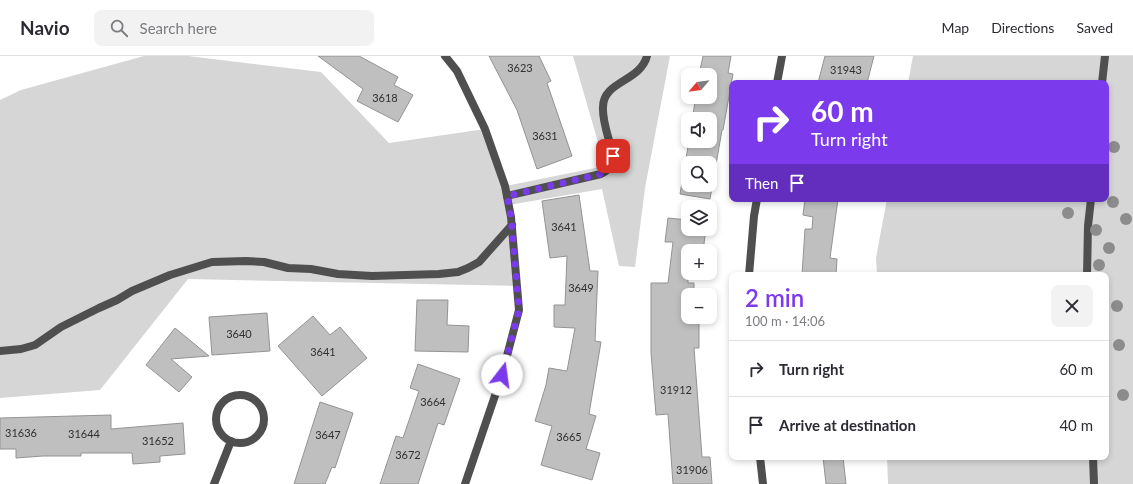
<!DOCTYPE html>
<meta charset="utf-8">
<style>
body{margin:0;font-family:Lato,sans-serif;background:#f2f2f3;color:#2b2b33;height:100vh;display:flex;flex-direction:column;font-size:15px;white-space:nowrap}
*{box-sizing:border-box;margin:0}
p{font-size:13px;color:#7c7c81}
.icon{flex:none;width:22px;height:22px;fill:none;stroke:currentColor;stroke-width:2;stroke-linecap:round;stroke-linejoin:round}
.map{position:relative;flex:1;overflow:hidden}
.details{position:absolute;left:729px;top:216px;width:380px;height:188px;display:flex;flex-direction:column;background:#fff;border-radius:8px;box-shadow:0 2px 6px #0003}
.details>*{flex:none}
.top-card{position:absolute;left:729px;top:24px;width:380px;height:122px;border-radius:8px;box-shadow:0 2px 6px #0003;background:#7c3aed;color:#fff;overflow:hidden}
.needle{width:26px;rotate:241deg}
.controls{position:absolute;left:681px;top:12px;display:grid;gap:8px}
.controls a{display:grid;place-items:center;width:36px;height:36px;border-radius:8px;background:#fff;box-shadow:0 2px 6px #0003;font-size:20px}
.pin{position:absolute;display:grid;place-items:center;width:34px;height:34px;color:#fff;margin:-17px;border-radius:8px;box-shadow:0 2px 6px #0006}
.me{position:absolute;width:44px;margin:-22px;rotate:15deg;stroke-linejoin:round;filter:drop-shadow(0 0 3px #0008)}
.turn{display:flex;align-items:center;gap:14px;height:84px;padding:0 16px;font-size:18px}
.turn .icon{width:52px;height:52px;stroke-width:2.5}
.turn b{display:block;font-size:28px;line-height:34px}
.then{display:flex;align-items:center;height:38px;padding:0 16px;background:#0003;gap:8px;font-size:15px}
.round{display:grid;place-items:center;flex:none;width:42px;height:42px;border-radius:8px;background:#f2f2f3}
.head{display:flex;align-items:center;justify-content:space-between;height:68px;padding:0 16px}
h1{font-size:24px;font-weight:600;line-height:30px;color:#7c3aed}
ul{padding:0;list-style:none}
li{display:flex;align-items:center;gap:12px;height:56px;padding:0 16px;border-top:1px solid #e1e1e2}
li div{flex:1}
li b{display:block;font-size:15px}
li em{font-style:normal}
header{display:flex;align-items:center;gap:24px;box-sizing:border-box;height:56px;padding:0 20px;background:#fff;border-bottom:1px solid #e1e1e2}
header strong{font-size:19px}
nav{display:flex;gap:22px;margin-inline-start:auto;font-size:14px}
.search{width:280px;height:36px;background:#f2f2f3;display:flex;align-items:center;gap:10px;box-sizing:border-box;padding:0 14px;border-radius:8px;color:#7c7c81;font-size:15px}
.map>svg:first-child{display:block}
.green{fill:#d6d6d6}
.building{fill:#bfbfbf;stroke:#939393;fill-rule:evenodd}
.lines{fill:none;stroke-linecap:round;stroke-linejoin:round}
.lane{stroke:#4f4f4f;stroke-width:8}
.street{stroke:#4f4f4f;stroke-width:8}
.tree{fill:#8c8c8c}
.route{stroke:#7c3aed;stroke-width:7;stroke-dasharray:0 12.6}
.labels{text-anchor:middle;stroke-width:4;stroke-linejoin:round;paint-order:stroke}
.number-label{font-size:11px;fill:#303030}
</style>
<header>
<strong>Navio</strong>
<div class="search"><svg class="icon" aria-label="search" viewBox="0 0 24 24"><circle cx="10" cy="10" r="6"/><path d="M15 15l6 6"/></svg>Search here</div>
<nav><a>Map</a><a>Directions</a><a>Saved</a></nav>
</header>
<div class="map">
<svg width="1133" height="428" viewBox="0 0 1133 428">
<rect width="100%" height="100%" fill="#fff"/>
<g class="green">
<polygon points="144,0 188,0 321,16 389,87 485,73 506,130 605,110 573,0 670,0 645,132 635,211 619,210 602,133 509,149 516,230 188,223 100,334 0,342 0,44 21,34"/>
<polygon points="913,0 1133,0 1133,428 888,428 887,401 1106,401 1106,219 877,219 876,202 887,143 1106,143 1106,27 908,27"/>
</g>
<g class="building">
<polygon points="318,0 359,0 398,21 394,29 413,39 398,66 357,45 363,33"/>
<polygon points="489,0 539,0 551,25 547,27 572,100 537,113 517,54"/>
<path d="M703 0H731L728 17 733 18 723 74H722L710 143 680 138 689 85H710V63H692L696 41H710V19H699ZM688 107H710V129H688Z"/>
<polygon points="825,0 874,0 867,27 818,27"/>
<polygon points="579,139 590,215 598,215 595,285 601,286 589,358 596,360 586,393 600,397 592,424 541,409 552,370 535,365 546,329 549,312 567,315 575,272 554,271 554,249 565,249 567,200 550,202 542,145"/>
<polygon points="805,143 838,143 830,202 837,203 836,219 802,219 805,173 812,173 813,161 803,159"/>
<polygon points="668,162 688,164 688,173 706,173 703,195 688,195 688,227 694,227 694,239 688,239 688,261 694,261 694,266 699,266 699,292 694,292 702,401 710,401 712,428 673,428 668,358 656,359 651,297 651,227 668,227 673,186 665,186"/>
<polygon points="417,244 448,244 447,269 469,270 468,296 415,295"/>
<polygon points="267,257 270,295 212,299 209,261"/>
<polygon points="313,260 330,279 340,271 367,302 322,340 278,290"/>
<polygon points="175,272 209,300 171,303 192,321 179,336 146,309"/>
<polygon points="418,308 460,323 444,369 438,367 418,428 380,428 396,380 403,382 419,335 410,332"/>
<polygon points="320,346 353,357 335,412 332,411 325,428 294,428"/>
<polygon points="111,359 111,373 183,367 185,398 160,400 160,406 133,408 132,397 81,397 81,400 43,400 16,402 16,393 0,393 0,362"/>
<polygon points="823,401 843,401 846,428 826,428"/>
</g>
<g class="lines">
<g class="lane">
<polyline points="1102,27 1105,0"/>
<path d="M507 140 601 118C609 114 613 109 613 100 610 84 602 67 603 51 603 25 640 26 647 0"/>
<polyline points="1087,219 1088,170 1091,143"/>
<polyline points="0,295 21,293 35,289 61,271 99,252 117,244 132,235 170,219 212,206 246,205 264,206 288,212 311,213 338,218 372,220 439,218 458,216 468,212 479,206 512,169"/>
<polyline points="1093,401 1094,428"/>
</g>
<g class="street">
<polyline points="445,0 457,15 485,73 505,130 511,161 519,254 502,319 465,428"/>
<polyline points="777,27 782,0"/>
<polyline points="749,219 754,160 757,143"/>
<circle cx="240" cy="363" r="24"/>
<polyline points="760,401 763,428"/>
<polyline points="214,428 231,385"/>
</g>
</g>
<g class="tree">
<circle cx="1114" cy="91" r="6"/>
<circle cx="1113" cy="146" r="6"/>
<circle cx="1068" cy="157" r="6"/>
<circle cx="1126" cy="163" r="6"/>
<circle cx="1096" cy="174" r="6"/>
<circle cx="1109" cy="192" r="6"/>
<circle cx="1099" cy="209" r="6"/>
<circle cx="1117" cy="250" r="6"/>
<circle cx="1119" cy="289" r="6"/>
<circle cx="1123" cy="339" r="6"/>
</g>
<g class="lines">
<path class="route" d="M502 319 519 254 511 161 507 140 601 118C609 113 613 109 613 100"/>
</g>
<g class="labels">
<g class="number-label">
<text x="520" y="16">3623</text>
<text x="846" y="18">31943</text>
<text x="385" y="46">3618</text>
<text x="545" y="84">3631</text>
<text x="564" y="175">3641</text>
<text x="581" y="236">3649</text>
<text x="239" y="282">3640</text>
<text x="323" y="300">3641</text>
<text x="676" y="338">31912</text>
<text x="433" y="350">3664</text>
<text x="21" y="381">31636</text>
<text x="84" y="382">31644</text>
<text x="328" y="383">3647</text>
<text x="569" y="385">3665</text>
<text x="158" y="389">31652</text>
<text x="408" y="403">3672</text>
<text x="692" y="418">31906</text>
</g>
</g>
</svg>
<div class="controls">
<a><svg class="needle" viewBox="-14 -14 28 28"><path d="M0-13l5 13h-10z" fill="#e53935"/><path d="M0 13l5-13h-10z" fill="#7c7c81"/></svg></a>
<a><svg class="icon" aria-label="sound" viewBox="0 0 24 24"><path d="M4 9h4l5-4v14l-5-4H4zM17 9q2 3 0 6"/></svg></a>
<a><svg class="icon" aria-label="search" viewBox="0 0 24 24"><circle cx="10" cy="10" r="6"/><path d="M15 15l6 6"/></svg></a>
<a><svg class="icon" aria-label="layers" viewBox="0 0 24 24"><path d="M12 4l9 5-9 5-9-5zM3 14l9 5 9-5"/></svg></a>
<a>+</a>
<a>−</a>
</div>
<div class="pin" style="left:613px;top:100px;background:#d93025"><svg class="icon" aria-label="arrive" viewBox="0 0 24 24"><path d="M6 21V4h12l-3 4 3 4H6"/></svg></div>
<svg class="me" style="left:502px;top:319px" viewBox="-20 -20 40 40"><circle r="19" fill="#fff"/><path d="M0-13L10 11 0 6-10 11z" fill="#7c3aed"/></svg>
<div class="top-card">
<div class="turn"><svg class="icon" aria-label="right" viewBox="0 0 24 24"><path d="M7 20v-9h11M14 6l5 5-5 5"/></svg><div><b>60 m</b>Turn right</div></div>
<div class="then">Then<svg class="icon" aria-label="arrive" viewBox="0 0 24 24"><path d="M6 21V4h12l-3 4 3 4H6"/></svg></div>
</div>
<section class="details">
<div class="head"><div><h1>2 min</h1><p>100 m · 14:06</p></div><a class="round"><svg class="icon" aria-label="close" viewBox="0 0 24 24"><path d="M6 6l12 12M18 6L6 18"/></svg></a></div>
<ul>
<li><svg class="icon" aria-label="right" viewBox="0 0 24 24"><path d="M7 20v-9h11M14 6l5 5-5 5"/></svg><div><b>Turn right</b></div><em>60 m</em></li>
<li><svg class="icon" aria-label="arrive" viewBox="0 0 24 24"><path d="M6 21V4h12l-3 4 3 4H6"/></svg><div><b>Arrive at destination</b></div><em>40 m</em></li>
</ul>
</section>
</div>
